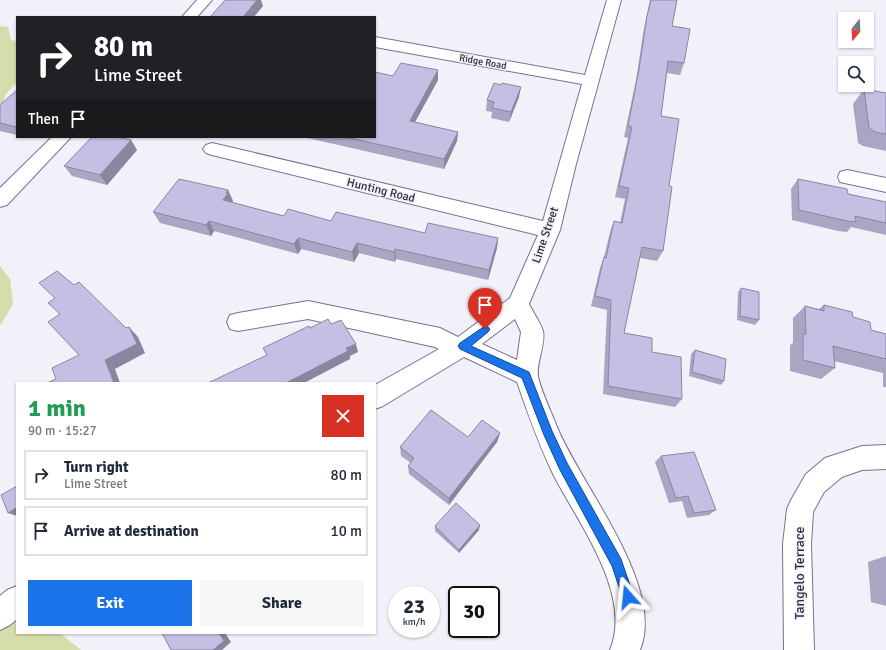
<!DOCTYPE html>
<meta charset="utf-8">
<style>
body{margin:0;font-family:Signika,sans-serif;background:#f6f6f7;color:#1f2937;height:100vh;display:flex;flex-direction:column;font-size:15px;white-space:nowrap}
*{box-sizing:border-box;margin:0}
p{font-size:13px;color:#747a83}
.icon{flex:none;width:22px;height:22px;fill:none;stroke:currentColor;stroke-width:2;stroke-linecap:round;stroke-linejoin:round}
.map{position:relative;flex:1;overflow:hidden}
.panel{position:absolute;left:16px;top:382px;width:360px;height:252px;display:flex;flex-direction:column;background:#fff;border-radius:0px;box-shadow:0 1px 3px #0004}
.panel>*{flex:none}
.guide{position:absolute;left:16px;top:16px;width:360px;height:122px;border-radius:0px;box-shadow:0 1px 3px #0004;background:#202124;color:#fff;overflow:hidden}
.needle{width:26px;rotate:198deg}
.fabs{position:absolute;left:838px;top:12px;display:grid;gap:8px}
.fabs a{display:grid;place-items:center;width:36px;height:36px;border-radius:0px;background:#fff;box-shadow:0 1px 3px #0004;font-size:20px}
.speed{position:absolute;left:388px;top:586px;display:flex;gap:8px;font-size:20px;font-weight:700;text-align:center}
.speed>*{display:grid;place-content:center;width:52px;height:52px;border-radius:50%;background:#fff;box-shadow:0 1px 3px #0004;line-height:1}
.speed small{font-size:10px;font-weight:400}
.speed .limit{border:2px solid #111;border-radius:6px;background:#fff;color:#111}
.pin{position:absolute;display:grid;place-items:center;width:34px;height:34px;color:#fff;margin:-41px -17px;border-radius:50% 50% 50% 0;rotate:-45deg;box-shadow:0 0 4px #0007}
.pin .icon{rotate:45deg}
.me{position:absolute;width:44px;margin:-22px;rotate:342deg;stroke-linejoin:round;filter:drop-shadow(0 0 3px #0008)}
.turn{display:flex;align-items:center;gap:14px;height:84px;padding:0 12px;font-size:18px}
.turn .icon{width:52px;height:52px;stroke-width:2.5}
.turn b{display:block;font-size:28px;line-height:34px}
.then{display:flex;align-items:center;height:38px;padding:0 12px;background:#0003;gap:8px;font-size:15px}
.round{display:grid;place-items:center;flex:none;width:42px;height:42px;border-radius:0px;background:#f6f6f7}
.overview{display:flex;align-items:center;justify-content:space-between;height:68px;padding:0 12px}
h1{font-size:24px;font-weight:700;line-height:30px;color:#1e9e55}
.action{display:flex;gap:8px;margin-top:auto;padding:8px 12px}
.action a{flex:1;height:46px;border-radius:0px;background:#1a73e8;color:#fff;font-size:16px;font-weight:700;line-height:46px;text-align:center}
.action a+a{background:#f6f6f7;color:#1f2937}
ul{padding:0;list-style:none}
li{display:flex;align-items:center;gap:12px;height:50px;margin:0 8px 6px;padding:0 4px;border:2px solid #e0e1e3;border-radius:0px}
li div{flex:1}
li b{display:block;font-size:15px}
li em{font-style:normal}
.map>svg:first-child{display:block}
.green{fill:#d7dcab}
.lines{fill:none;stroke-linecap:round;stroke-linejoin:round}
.minor-casing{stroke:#777292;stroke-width:2}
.minor{fill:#fff;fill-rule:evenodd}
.wall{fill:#a9a5c3}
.shaded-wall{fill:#8a869f}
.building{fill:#c5c0e3;stroke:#8a869f}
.route{fill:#1a73e8;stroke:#114b97}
.labels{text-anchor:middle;stroke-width:3;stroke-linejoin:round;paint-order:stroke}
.far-street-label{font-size:10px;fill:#2f2d3b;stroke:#f2f1f9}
.street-label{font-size:12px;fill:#2f2d3b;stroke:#f2f1f9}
.near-street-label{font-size:14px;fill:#2f2d3b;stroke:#f2f1f9}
</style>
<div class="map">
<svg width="886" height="650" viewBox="0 0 886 650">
<rect width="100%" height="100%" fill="#f2f1f9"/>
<g class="green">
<polygon points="0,26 8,27 11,40 17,41 17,82 6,94 0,110"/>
<polygon points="0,266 10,279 13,304 0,326"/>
<polygon points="0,612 17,616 17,633 60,633 81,650 0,650"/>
</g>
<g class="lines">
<g class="minor-casing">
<g id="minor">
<polygon points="197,0 212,0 197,17 182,17"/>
<path d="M607 0H621L576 164 560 230 529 304C533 312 540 322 543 331 546 343 536 363 538 376 540 389 552 413 557 427 581 486 666 586 640 650H610C633 595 579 524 554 476 539 445 528 414 517 382L464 357 383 406 375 409V385L439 349 435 347 308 319 238 331 230 329 227 322 230 315 238 313 308 301 440 328 458 337 510 298 538 235 212 155 206 153 203 149 206 145 212 143 543 221 582 84 375 47V37L585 75ZM515 319 521 332 517 360 482 344Z"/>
<polygon points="52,137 71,137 7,205 0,207 0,188"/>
<polygon points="847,170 886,178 886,192 840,182 838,177 840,172"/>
<polygon points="886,445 886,469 862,470 842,477 824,492 813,512 811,544 814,650 784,650 783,544 787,509 791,500 806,474 825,458 862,446"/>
<polygon points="17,586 17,619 10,625 0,630 0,596 7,590"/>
</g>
</g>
<use href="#minor" class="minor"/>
</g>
<g class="wall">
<polygon points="650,0 677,0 672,26 684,63 680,75 667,73 661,116 669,186 663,251 657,261 640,258 624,333 652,352 682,399 675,407 603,394 607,310 591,306 600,268 604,257 610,232 614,221 620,223 625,199 615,197 628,138 624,137 636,80 644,28"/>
<polygon points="393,76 438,80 415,122 458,132 457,141 444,169 303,137 375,137"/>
<polygon points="864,89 886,93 886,151 863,146 858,143 853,104"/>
<polygon points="17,90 17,135 0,131 0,105"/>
<polygon points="519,97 509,122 491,118 492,112 486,111 487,100"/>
<polygon points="131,140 137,150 107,185 72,176 64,166"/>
<polygon points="798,179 848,194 886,202 886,235 851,227 847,232 838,231 792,220 791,189"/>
<polygon points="228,190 233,201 232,202 233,203 284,216 331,221 425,233 498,238 497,248 488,280 396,259 395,262 359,253 354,262 301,249 298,254 214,231 211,236 160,223 153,212"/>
<polygon points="741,288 759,320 755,325 737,320 738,292"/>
<polygon points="824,305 853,317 871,330 886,334 886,387 883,387 883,373 834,361 835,368 821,379 790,371 790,345 793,343 793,318 805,306 819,309"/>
<polygon points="695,350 724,381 721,385 689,376 691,354"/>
<polygon points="500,433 497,442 449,505 409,474 408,466 411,463 401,456 400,447"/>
<polygon points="661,456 716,510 709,515 687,518 682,501 669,503 655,462"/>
<polygon points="435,526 479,530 459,553 435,531"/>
<polygon points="886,556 886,606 871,602 868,562"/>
</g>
<g class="shaded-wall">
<polygon points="257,0 261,0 263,6 254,17 243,17"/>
<polygon points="438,70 438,80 410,131 410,121"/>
<polygon points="521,87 519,97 509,122 511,112"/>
<polygon points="458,132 457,141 444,169 444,159"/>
<polygon points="131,140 137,150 107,185 100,175"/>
<polygon points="228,190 233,201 232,202 233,204 223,200 226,193"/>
<polygon points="209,221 214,231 211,236 206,225"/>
<polygon points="298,238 301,249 298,254 294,244"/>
<polygon points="498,238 497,248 488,280 489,270"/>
<polygon points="357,243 359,253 354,262 352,252"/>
<polygon points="395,249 396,259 395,262 394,252"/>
<polygon points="129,327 138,337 145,353 115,369 120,383 114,383 105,360"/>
<polygon points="356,344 358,352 350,356 350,359 304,383 286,383 346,348"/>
<polygon points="500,433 497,442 449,505 449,498"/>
<polygon points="17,507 17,516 8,513"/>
<polygon points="480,525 479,530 459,553 459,550"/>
<polygon points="219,633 225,633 231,642 222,650 213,650"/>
</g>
<g class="building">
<polygon points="225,0 257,0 243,17 210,17"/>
<polygon points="651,0 677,0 672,26 690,29 684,63 668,61 661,116 679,119 669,186 672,187 663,251 642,247 624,333 652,338 652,352 681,357 682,399 608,386 611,300 595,296 604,257 606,258 614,221 622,223 629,188 619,186 632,127 628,126 639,69 647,16"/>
<polygon points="401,63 438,70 410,121 458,132 444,159 345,137 375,137 375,72 393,76"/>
<polygon points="494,83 501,85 502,83 521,87 511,112 492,108 494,102 487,100"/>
<polygon points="864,89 886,93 886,134 875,132 869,128"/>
<polygon points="17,90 17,126 16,127 0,123 0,105"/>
<polygon points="92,137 117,137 131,140 100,175 64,166"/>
<polygon points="179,179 228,190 226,193 228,193 223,200 284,216 288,209 331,221 336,212 425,233 428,223 498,238 489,270 395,249 394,252 357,243 352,252 298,238 294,244 209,221 206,225 153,212"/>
<polygon points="798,179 847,189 848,194 886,202 886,223 855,216 856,222 847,221 799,210"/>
<polygon points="57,271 74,285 79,282 126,328 129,327 137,344 105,360 114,383 47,383 56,379 52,368 79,355 48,322 60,314 48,303 55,298 39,283"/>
<polygon points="741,288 759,292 759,320 740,316"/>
<polygon points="824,305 852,312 853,317 870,322 871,330 886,334 886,359 833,346 835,368 803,360 803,334 806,334 805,306 824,311"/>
<polygon points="328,319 331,324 341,320 356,344 346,348 348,351 286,383 282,383 281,382 279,383 208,383 267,355 263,348 309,326 310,328"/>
<polygon points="695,350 726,359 724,381 692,372"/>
<polygon points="431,410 468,437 482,420 500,433 449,498 408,466 414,458 400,447"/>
<polygon points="694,452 716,510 694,513 688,496 676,498 661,456"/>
<polygon points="17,486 17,507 8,513 1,495"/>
<polygon points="456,503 480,525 459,550 435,526"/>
<polygon points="162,633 219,633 224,641 213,650 171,650"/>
</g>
<polygon class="route" points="485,326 488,327 490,329 488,332 471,346 529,372 552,431 567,463 621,559 634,597 632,602 628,603 624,602 612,566 560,470 544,435 522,378 460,349 458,346 460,343"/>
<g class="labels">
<g class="far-street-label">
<text transform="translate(483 61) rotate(10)" y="4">Ridge Road</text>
</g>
<g class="street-label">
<text transform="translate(381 190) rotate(14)" y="4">Hunting Road</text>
<text transform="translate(545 235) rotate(-71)" y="4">Lime Street</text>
</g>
<g class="near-street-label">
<text transform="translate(799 573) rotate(-90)" y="5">Tangelo Terrace</text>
</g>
</g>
</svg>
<div class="fabs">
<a><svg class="needle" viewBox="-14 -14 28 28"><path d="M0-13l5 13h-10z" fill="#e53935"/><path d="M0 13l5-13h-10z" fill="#747a83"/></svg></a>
<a><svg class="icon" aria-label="search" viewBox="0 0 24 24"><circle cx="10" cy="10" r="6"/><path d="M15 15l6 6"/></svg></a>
</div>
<div class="speed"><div>23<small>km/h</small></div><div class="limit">30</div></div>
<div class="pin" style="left:485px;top:329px;background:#d93025"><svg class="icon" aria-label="arrive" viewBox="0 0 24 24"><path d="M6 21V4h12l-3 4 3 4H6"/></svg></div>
<svg class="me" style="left:628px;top:597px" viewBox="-20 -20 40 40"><path d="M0-17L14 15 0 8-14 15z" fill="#1a73e8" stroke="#fff" stroke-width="4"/></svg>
<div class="guide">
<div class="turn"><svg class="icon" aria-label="right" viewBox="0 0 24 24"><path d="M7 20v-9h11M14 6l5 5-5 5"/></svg><div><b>80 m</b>Lime Street</div></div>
<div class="then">Then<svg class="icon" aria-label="arrive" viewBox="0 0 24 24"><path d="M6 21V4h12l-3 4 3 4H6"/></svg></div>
</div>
<section class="panel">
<div class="overview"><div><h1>1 min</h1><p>90 m · 15:27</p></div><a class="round" style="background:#d93025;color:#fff"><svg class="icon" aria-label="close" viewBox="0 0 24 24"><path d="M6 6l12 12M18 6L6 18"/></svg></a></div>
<ul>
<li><svg class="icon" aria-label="right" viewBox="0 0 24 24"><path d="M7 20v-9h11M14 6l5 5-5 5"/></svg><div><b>Turn right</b><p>Lime Street</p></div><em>80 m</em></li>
<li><svg class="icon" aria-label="arrive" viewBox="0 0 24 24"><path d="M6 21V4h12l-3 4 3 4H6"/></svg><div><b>Arrive at destination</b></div><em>10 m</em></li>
</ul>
<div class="action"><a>Exit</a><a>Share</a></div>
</section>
</div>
